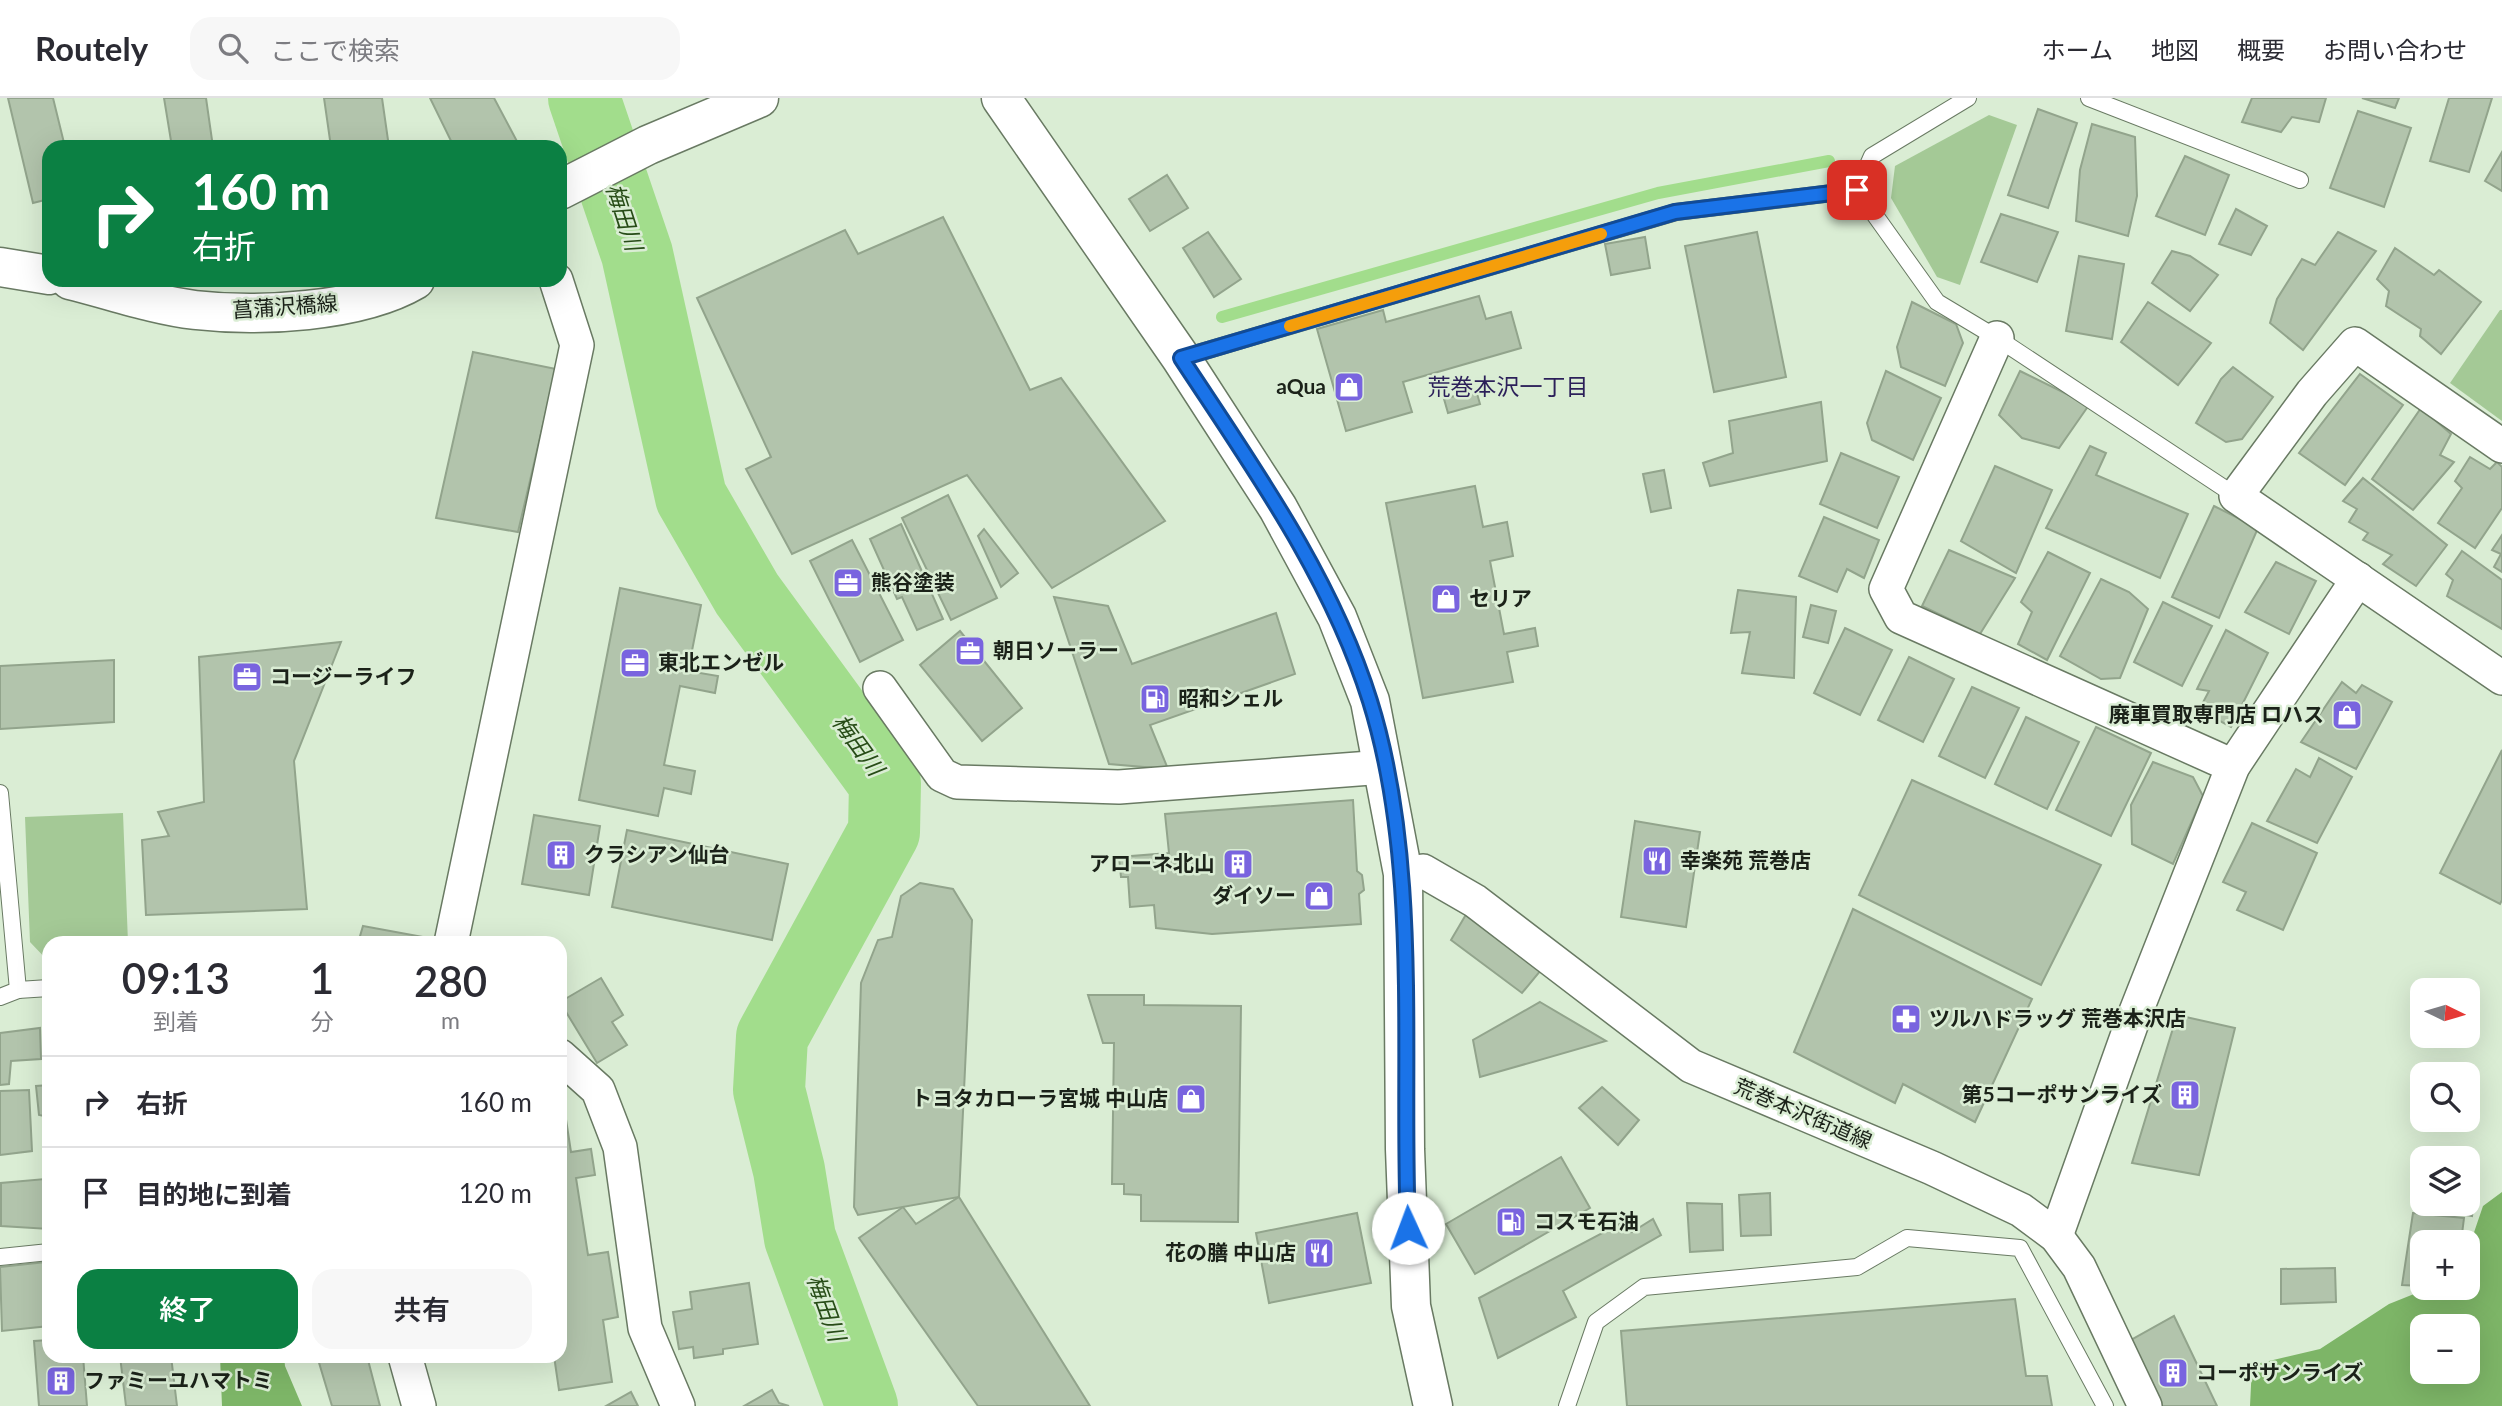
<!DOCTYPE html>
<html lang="ja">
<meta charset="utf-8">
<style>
body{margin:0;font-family:Lato,"Noto Sans JP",sans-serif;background:#f7f7f7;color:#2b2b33;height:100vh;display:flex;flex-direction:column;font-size:26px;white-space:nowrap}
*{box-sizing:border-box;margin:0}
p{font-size:23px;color:#7c7c81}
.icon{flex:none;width:38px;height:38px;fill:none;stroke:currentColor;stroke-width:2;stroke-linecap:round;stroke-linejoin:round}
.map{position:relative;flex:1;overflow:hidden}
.drawer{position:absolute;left:42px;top:838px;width:525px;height:427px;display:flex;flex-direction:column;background:#fff;border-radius:21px;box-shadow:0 7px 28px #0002}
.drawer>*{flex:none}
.guide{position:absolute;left:42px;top:42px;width:525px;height:147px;border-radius:21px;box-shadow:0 7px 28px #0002;background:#0b8043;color:#fff;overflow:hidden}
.needle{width:46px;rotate:95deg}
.fabs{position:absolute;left:2410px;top:880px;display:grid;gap:14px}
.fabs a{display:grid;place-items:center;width:70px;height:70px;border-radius:14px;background:#fff;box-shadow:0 7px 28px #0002;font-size:35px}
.pin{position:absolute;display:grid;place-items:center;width:60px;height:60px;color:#fff;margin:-30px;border-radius:14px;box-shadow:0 4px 10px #0006}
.me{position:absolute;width:77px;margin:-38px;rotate:358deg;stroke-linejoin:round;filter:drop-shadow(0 0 5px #0008)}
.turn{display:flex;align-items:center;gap:24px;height:147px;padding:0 35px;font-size:32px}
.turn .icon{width:91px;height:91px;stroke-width:2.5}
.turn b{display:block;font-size:49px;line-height:60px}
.eta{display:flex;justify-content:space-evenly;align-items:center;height:119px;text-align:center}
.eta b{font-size:42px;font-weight:600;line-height:49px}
.primary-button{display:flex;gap:14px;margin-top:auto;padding:14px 35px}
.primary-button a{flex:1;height:80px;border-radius:21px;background:#0b8043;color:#fff;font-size:28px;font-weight:600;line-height:80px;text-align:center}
.primary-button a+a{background:#f7f7f7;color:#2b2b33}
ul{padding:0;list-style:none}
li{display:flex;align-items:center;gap:21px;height:91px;padding:0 35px;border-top:2px solid #e1e1e2}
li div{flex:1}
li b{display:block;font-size:26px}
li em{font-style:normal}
header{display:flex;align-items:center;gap:42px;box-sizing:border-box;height:98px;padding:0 35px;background:#fff;border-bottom:2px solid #e1e1e2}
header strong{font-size:33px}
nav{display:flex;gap:38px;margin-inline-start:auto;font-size:24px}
.search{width:490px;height:63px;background:#f7f7f7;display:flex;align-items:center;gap:18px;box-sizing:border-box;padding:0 24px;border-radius:21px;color:#7c7c81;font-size:26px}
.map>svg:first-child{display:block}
.green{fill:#a4c996}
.forest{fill:#7db567;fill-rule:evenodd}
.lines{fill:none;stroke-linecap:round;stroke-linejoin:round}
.stream{stroke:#a2dd8c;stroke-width:12}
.river{stroke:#a2dd8c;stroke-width:72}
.building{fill:#b2c4ac;stroke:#92a48c;stroke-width:2}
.service-casing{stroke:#697a63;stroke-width:18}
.minor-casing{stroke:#697a63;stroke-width:36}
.tertiary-casing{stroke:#697a63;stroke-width:41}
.service{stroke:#fff;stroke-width:16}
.minor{stroke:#fff;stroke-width:33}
.tertiary{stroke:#fff;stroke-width:38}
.route-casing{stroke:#114b97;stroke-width:18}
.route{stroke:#1a73e8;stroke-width:12}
.slow{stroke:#f59e0b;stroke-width:12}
.labels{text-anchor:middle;stroke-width:5;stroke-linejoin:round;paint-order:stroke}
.street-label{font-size:21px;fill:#1b2219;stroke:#daedd4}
.poi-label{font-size:21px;font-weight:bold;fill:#1b2219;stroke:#daedd4;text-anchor:start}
.water-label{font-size:23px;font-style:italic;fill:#274c17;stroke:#daedd4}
.neighbourhood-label{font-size:23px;fill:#2b1f59;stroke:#daedd4}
</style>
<header>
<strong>Routely</strong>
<div class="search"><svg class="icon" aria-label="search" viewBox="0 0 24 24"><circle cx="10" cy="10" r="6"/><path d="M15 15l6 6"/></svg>ここで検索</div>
<nav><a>ホーム</a><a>地図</a><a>概要</a><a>お問い合わせ</a></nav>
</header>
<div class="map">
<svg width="2502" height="1308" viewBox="0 0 2502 1308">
<rect width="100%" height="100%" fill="#daedd4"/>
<g class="green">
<polygon points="1989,17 2017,27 1960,187 1937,179 1891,100 1895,68"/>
<polygon points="2500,212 2502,212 2502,323 2450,285"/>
<polygon points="123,715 128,845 49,845 49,864 30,844 25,719"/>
</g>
<g class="forest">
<path d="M2502 1094V1308H2250L2252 1267 2320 1251 2389 1206 2429 1190H2468V1152L2483 1108ZM2422 1228H2468V1274H2422Z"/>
<polygon points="220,1258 284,1258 285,1268 302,1308 222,1308"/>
</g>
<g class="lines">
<polyline class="stream" points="1222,219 1658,95 1829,63"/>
<polyline class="river" points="584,0 637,156 691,399 747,496 885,685 884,734 772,939 769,992 789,1072 800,1140 862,1308"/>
</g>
<g class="building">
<polygon points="8,0 53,0 65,49 49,49 49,101 33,105"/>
<polygon points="164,0 206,0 213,49 172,49"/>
<polygon points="324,0 382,0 389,49 331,49"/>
<polygon points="430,0 494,0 520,49 454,49"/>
<polygon points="2252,0 2326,0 2319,24 2292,19 2281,34 2242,24"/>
<polygon points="2362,0 2399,0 2395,10"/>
<polygon points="2449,0 2492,0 2469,74 2430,63"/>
<polygon points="2038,11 2077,25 2048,110 2008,97"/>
<polygon points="2358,13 2411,30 2384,109 2330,90"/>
<polygon points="2092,26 2135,39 2137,98 2128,138 2076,123 2080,72"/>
<polygon points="2502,54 2502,93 2485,83"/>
<polygon points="2185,58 2229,77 2205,137 2156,118"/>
<polygon points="1167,77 1188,110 1150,133 1129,101"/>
<polygon points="2236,111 2267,128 2251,157 2219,146"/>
<polygon points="2001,116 2058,134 2037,184 1981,164"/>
<polygon points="943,119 1030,292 1061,280 1165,423 1052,490 967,377 792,456 746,371 771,359 697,200 845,132 858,156"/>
<polygon points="1208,134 1241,181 1214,199 1183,150"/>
<polygon points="1757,134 1786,279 1714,294 1685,148"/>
<polygon points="2338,134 2376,153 2303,252 2270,225 2277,201 2302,161 2315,167"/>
<polygon points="1645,139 1650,170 1611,177 1605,146"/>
<polygon points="2395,150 2434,177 2439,172 2481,204 2441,256 2420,238 2421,231 2386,208 2389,193 2377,181"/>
<polygon points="2172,153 2190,158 2218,177 2190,213 2152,185"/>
<polygon points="2079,158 2124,166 2112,241 2066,233"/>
<polygon points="1479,198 1486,221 1511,214 1521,250 1403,284 1412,314 1346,333 1317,231 1383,212 1386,224"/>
<polygon points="1912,204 1956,226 1963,245 1945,288 1901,269 1897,249"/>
<polygon points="2148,204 2211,245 2178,287 2121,244"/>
<polygon points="473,254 556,271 518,434 436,420"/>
<polygon points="2233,269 2273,299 2242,341 2226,344 2196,325 2221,281"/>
<polygon points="1886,273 1941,300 1913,362 1872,342 1867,325"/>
<polygon points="2020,273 2089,307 2059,350 2022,340 1999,317"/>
<polygon points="2360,276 2403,307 2345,387 2299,355"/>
<polygon points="1476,292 1480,306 1448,315 1444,301"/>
<polygon points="1821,304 1827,363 1710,388 1703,365 1733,355 1729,323"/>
<polygon points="2421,310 2451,336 2440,357 2454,364 2413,412 2372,381"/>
<polygon points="2090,348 2106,355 2096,377 2188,416 2160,480 2046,430"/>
<polygon points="1841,355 1899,379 1877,430 1820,406"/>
<polygon points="2470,359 2490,371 2497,364 2502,369 2502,410 2475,450 2438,425 2462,390 2455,383"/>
<polygon points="1995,368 2052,392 2016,475 1961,443"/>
<polygon points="1664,372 1671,410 1651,414 1643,376"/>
<polygon points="2363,380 2447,447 2416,488 2383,466 2392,457 2363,442 2368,435 2349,424 2357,411 2343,403"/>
<polygon points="1475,388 1483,429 1507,424 1513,458 1490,463 1504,536 1535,530 1538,548 1507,554 1513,584 1423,600 1386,405"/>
<polygon points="948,397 997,500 951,522 902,420"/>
<polygon points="2214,408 2258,430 2219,520 2172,499"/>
<polygon points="1824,419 1879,442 1864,480 1847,471 1837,494 1799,478"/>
<polygon points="901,426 943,521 917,532 902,499 897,501 870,441"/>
<polygon points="984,431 1018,475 1001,489 978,438"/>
<polygon points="2502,437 2502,474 2494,469 2501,456 2492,452"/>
<polygon points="852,442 903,542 860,564 810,463"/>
<polygon points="1949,452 2015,480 1980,536 1922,508"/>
<polygon points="2462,453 2502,482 2502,531 2447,498 2453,482 2446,476"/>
<polygon points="2048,454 2090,475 2047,562 2018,546 2032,514 2021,504"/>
<polygon points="2276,464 2316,483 2289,536 2245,514"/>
<polygon points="2101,481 2129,494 2148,511 2120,580 2101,581 2060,558"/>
<polygon points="620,490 701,507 688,573 718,578 715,595 680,588 664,667 695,673 691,696 664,690 658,718 579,702"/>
<polygon points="1738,492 1796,499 1794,580 1742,575 1750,534 1731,535"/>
<polygon points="1054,499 1108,508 1132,566 1276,515 1295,576 1150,627 1168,671 1109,666"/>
<polygon points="2163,504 2212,528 2182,588 2134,564"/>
<polygon points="1811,507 1836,513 1828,545 1803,539"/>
<polygon points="1845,530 1892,552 1860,617 1814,595"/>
<polygon points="2226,532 2268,555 2231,629 2199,612 2209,593 2197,591"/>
<polygon points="960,533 1022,610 982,643 920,567"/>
<polygon points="341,544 294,663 307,811 146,817 142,742 169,738 158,714 204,704 199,559"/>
<polygon points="1909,559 1954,581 1923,644 1878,622"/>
<polygon points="114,562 114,624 0,631 0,568"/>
<polygon points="2342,584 2356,595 2362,587 2392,604 2356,671 2301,644"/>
<polygon points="1972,589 2019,610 1985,680 1939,658"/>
<polygon points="2026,619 2079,644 2047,711 1995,686"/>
<polygon points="2096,629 2151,655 2111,738 2056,712"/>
<polygon points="2502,652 2502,802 2500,806 2440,775"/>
<polygon points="2319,660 2352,679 2317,745 2267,723 2296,671 2310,679"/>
<polygon points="2153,664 2193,679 2203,698 2173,766 2132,746 2131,707"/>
<polygon points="1912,682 2101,767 2041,887 1859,797"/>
<polygon points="1353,702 1357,773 1362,777 1364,792 1359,796 1361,826 1212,836 1156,830 1154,807 1130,809 1128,779 1121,779 1119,759 1169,755 1165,716"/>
<polygon points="534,717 600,728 589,797 522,786"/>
<polygon points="1635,723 1700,734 1686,829 1621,819"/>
<polygon points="2252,725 2317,755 2283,832 2237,812 2246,794 2223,784"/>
<polygon points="627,732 788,766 772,842 612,809"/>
<polygon points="920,785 953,791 972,822 959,1099 858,1117 854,1109 861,885 878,842 892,839 901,798"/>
<polygon points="1471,808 1546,866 1522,895 1451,842"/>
<polygon points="1853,811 2032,901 1975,1024 1903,986 1895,1005 1794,954"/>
<polygon points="363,828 434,841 433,845 358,845"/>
<polygon points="601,880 623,917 612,924 627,947 597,965 560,904"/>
<polygon points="1088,897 1144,897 1144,907 1241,908 1238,1124 1141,1123 1141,1097 1124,1096 1124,1086 1112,1086 1114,945 1103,945"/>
<polygon points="1540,904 1606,943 1480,979 1473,942"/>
<polygon points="2177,917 2235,930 2199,1077 2132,1065"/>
<polygon points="40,930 41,961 11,963 9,986 0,987 0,935"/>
<polygon points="49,987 49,1019 39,1017 36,988"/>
<polygon points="1602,989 1639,1022 1618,1047 1579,1010"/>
<polygon points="29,992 32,1053 0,1057 0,993"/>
<polygon points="565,1015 571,1054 591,1051 595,1077 576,1080 588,1157 608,1154 618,1219 603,1222 612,1284 559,1292 554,1258 560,1258 560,1016"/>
<polygon points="1561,1059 1590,1110 1475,1176 1446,1126"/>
<polygon points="2468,1073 2478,1074 2472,1118 2438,1112 2438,1106 2468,1106"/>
<polygon points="45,1081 49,1131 1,1128 1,1085"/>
<polygon points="1770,1095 1771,1137 1741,1138 1739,1097"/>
<polygon points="959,1099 1090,1308 978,1308 859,1140 903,1109 916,1126"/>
<polygon points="1687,1105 1722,1106 1723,1152 1690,1154"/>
<polygon points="1357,1115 1371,1185 1269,1205 1256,1135"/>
<polygon points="2413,1115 2464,1120 2461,1144 2422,1144 2422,1188 2402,1187"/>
<polygon points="1653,1121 1661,1137 1563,1193 1576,1219 1498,1260 1479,1200 1625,1123 1632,1134"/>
<polygon points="46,1164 49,1228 2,1233 0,1169"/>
<polygon points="2335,1170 2336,1204 2281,1206 2281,1171"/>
<polygon points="749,1185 758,1246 723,1251 723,1256 694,1260 693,1249 679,1251 673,1214 692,1211 690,1194"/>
<polygon points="2015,1201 2026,1278 2047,1278 2052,1308 1627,1308 1621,1233"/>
<polygon points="2174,1218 2217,1308 2160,1308 2131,1242"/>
<polygon points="49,1242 49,1258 83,1258 87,1308 39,1308 34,1243"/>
<polygon points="120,1258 171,1258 177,1308 126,1308"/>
<polygon points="317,1258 367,1258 380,1308 332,1308"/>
<polygon points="772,1292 779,1305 789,1308 744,1308"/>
<polygon points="631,1294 638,1308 606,1308"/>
</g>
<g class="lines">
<g class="service-casing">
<g id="service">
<polyline points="1968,0 1872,58 1857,92 1937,204 1997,240 2236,398"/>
<polyline points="2089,0 2300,82"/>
<polyline points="1181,260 1676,114 1857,92"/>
<polyline points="0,695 18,892 0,899"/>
<polyline points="18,892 49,890"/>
<polyline points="0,1159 49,1154"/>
<polyline points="1567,1308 1596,1224 1644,1189 1857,1169 1907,1140 2020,1150 2105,1308"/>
</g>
</g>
<g class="minor-casing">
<g id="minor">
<polyline points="1997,240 1886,491 1901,519 2233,668"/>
<polyline points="2502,348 2355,246 2312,295 2236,398 2502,580"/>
<polyline points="880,590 942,677 957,684 1119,689 1384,669"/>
<polyline points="1403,776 1423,773 1475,803 1691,968 1932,1070 2021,1112 2056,1138 2079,1169 2145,1308"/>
<polyline points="451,845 577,247 556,182"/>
<polyline points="560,958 598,992 620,1049 645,1230 678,1308"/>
<polyline points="2056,1138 2135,916 2233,668 2358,481"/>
<polyline points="405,1258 419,1308"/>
</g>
</g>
<g class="tertiary-casing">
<g id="tertiary">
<polyline points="1001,0 1181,260 1278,410 1337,519 1370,603 1403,776 1405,1051 1411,1208 1433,1308"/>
<polyline points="560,92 648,47 759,0"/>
<polyline points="0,169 49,177"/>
<path d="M70 182C111 192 153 207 195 212 257 219 359 215 415 182"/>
</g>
</g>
<use href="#service" class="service"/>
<use href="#minor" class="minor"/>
<use href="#tertiary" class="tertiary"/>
</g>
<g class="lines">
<g class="route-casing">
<path id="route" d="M1408 1130C1401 959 1421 766 1370 603 1331 478 1252 368 1181 260L1675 114 1857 92"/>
</g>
<use href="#route" class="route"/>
<polyline class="slow" points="1290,228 1601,136"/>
</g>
<defs>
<g id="shop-square" transform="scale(1.575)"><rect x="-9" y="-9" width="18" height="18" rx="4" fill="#7964df" stroke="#daedd4"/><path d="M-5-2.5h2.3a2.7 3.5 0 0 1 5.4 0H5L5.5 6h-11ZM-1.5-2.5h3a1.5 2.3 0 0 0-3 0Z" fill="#fff"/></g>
<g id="office-square" transform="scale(1.575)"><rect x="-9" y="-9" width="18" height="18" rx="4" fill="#7964df" stroke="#daedd4"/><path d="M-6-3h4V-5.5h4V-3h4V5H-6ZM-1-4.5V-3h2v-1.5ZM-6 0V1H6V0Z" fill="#fff"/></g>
<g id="fuel-square" transform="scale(1.575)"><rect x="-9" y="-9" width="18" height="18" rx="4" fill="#7964df" stroke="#daedd4"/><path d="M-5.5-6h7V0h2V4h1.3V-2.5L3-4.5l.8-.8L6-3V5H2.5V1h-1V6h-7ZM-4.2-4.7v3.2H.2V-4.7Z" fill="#fff"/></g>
<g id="building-square" transform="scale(1.575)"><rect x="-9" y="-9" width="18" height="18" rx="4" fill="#7964df" stroke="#daedd4"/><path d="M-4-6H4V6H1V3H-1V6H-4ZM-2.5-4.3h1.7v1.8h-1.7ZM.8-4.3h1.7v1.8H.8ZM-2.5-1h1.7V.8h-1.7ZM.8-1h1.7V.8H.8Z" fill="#fff"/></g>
<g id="restaurant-square" transform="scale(1.575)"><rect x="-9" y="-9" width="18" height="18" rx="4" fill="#7964df" stroke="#daedd4"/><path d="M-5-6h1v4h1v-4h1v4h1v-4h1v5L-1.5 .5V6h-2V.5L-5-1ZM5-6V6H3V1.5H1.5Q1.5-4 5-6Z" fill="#fff"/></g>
<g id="pharmacy-square" transform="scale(1.575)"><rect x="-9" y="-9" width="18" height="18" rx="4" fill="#7964df" stroke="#daedd4"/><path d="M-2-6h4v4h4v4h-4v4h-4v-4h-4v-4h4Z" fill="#fff"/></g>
</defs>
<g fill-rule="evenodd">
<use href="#shop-square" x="1349" y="289"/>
<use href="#office-square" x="848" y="485"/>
<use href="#shop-square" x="1446" y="501"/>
<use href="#office-square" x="970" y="553"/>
<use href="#office-square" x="635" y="565"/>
<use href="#office-square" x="247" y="579"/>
<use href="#fuel-square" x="1155" y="601"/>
<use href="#shop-square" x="2347" y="617"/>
<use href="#building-square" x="561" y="757"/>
<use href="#restaurant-square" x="1657" y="763"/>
<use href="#building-square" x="1238" y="766"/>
<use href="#shop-square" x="1319" y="798"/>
<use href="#pharmacy-square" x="1906" y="921"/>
<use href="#building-square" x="2185" y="997"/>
<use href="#shop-square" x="1191" y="1001"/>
<use href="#fuel-square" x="1511" y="1124"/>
<use href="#restaurant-square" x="1319" y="1155"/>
<use href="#building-square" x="2173" y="1275"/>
<use href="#building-square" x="61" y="1283"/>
</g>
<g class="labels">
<g class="street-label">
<text transform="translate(285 209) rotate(-4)" y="7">菖蒲沢橋線</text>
<text transform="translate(1803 1016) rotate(23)" y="7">荒巻本沢街道線</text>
</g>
<g class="poi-label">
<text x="1326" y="296" text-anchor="end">aQua</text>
<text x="871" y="492">熊谷塗装</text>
<text x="1469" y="508">セリア</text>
<text x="993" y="560">朝日ソーラー</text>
<text x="658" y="572">東北エンゼル</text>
<text x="270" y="586">コージーライフ</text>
<text x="1178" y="608">昭和シェル</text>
<text x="2324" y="624" text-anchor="end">廃車買取専門店 ロハス</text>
<text x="584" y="764">クラシアン仙台</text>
<text x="1680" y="770">幸楽苑 荒巻店</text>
<text x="1215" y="773" text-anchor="end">アローネ北山</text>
<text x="1296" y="805" text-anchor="end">ダイソー</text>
<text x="1929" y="928">ツルハドラッグ 荒巻本沢店</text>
<text x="2162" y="1004" text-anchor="end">第5コーポサンライズ</text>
<text x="1168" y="1008" text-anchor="end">トヨタカローラ宮城 中山店</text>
<text x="1534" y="1131">コスモ石油</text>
<text x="1296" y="1162" text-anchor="end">花の膳 中山店</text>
<text x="2196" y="1282">コーポサンライズ</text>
<text x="84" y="1290">ファミーユハマトミ</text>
</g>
<g class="water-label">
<text transform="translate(624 119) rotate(72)" y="8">梅田川</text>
<text transform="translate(858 647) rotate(54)" y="8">梅田川</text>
<text transform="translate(826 1210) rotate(70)" y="8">梅田川</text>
</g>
<g class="neighbourhood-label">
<text x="1508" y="297">荒巻本沢一丁目</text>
</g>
</g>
</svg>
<div class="fabs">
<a><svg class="needle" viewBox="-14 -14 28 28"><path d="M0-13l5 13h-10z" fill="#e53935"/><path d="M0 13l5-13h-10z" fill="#7c7c81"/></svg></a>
<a><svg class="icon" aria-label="search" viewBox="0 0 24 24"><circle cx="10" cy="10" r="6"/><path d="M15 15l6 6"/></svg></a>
<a><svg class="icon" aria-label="layers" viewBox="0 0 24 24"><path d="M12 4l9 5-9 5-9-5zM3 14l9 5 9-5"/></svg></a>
<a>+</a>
<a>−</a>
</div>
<div class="pin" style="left:1857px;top:92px;background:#d93025"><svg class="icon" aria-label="arrive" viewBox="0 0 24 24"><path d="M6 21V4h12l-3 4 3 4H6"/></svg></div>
<svg class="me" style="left:1408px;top:1130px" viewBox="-20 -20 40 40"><circle r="19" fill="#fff"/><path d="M0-13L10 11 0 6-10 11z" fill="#1a73e8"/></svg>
<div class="guide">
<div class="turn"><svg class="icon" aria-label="right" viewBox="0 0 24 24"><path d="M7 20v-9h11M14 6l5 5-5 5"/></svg><div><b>160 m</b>右折</div></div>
</div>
<section class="drawer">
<div class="eta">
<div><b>09:13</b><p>到着</p></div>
<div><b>1</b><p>分</p></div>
<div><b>280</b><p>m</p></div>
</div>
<ul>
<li><svg class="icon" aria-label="right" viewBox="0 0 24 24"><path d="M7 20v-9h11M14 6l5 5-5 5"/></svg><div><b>右折</b></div><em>160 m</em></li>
<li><svg class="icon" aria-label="arrive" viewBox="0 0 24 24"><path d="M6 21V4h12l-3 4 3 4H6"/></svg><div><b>目的地に到着</b></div><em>120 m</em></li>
</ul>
<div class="primary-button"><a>終了</a><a>共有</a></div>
</section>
</div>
